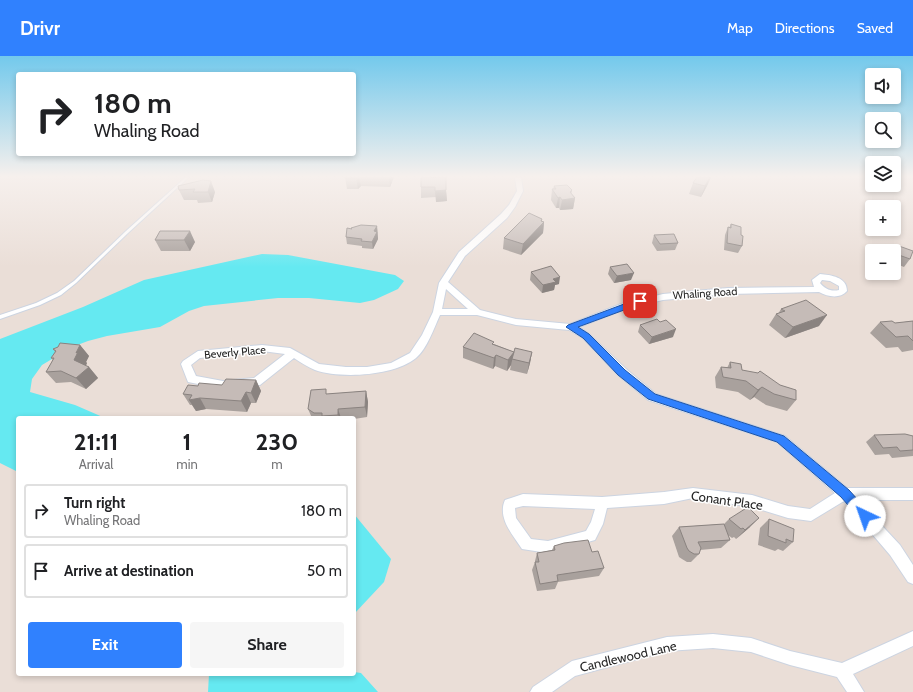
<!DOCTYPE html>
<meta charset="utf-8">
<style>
body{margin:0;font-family:Cabin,sans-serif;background:#f6f6f6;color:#202124;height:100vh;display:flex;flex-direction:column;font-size:15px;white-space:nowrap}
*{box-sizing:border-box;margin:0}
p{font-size:13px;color:#757577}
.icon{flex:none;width:22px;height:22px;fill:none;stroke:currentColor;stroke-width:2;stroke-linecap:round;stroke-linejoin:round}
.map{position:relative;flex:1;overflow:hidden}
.drawer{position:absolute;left:16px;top:360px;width:340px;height:260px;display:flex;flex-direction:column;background:#fff;border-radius:4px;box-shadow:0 2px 6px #0003}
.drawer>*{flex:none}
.banner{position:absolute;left:16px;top:16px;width:340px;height:84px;border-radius:4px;box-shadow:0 2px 6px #0003;background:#fff;color:#202124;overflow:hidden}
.fabs{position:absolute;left:865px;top:12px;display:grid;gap:8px}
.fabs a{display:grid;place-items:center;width:36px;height:36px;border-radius:4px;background:#fff;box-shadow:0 2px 6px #0003;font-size:20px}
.pin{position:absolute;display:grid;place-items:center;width:34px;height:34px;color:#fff;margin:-17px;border-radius:8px;box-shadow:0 2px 6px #0006}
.me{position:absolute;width:44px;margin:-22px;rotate:318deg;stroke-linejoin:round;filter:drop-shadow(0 0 3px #0008)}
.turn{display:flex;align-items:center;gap:14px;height:84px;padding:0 12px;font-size:18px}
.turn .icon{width:52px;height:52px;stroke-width:2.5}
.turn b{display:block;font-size:28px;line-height:34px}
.eta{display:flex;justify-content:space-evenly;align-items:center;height:68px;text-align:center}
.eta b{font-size:24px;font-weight:700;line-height:28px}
.button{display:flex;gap:8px;margin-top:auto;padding:8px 12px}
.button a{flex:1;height:46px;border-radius:4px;background:#3081fe;color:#fff;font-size:16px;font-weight:700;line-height:46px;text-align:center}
.button a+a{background:#f6f6f6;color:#202124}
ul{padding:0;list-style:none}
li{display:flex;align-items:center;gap:12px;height:54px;margin:0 8px 6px;padding:0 4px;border:2px solid #e0e0e0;border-radius:4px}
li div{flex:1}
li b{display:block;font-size:15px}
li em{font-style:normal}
header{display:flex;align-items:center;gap:24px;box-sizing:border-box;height:56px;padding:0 20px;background:#3081fe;color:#fff}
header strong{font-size:19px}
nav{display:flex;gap:22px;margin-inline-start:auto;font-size:14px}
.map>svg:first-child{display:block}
.water{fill:#65e9f1}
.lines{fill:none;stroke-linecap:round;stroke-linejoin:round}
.lane-casing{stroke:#ccd4e1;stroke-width:2}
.street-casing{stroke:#ccd4e1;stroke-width:2}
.lane{fill:#fff;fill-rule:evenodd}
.street{fill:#fff;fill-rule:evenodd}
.wall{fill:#a9a19d}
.shaded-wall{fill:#8a8380}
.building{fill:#c5bbb7;stroke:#8a8380}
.route{fill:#3081fe;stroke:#1f54a5}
.labels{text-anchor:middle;stroke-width:3;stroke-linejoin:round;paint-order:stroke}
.street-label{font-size:11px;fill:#262626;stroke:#fff}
.near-street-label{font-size:13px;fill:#262626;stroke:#fff}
</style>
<header>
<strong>Drivr</strong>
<nav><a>Map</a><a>Directions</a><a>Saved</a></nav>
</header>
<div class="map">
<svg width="913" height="636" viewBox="0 0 913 636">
<rect width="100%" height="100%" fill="#eaded7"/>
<g class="water">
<polygon points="262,198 288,199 395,219 404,225 398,233 374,244 360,247 309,242 278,242 204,250 189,255 160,271 107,280 88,285 72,291 42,309 32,323 30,336 75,349 105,362 18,362 18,416 0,407 0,283 83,251 144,224"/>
<polygon points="354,458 391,503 384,526 354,558"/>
<polygon points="354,616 361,617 378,636 208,636 209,618 354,618"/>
</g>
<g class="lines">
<g class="lane-casing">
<g id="lane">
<polygon points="186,121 189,121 128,177 76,227 61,239 40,249 0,263 0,259 36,247 57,237 74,225 126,175"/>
<polygon points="623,121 623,123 619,121"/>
</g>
</g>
<g class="street-casing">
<g id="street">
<path d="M515 121H521L523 135 515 151 507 162 465 200 448 226 480 254 516 263 570 268 621 248 663 238 728 232 814 231 812 224 820 218C831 219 847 221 847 235 840 243 828 241 819 236L728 238 663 244 628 252 579 271 589 278 626 313 656 338 785 380 847 432H913V444H858L900 489 913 509V528L908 526 890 499 844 445 811 465 788 462 752 451 693 442 664 448 607 452 603 468 595 484 548 497 522 493C513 479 497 462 505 444L523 438 602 441 664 436 693 432 752 439 788 450 810 453 835 437 777 386 648 344 618 319 583 282 569 274 516 269 477 259H440C434 272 427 293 416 302 394 320 341 323 315 314 308 311 300 306 294 302L260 329 256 330 223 333 188 326 181 308 183 305 198 295 262 289 290 292 319 308 346 311H367L391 307 410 297 422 279 433 256 439 227 459 196 501 158 509 149 517 135ZM822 224 830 225 839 230V234C831 236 825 233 820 227ZM446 233 468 253H442ZM262 295 285 298 254 322 223 325 196 320 191 309 200 302ZM523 450 595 453 591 466 586 475 548 485 531 483 516 462 515 452Z"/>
<polygon points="913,575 913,590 853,618 864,636 847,636 837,621 790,609 751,596 713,592 667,595 575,620 552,636 530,636 533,631 572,605 667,581 713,578 751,582 790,595 842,607"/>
</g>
</g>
<use href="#lane" class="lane"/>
<use href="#street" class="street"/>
</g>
<g class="wall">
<polygon points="345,121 394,121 390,131 361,130 358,133 347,133"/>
<polygon points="421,122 446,134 447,145 436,146 436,141 421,142"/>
<polygon points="693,127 708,128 701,141 689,138"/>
<polygon points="178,130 215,136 212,146 198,147 197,144 184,144 179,134"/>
<polygon points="554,130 572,134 571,137 575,142 573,153 560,154 559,152 556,152 551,144 552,133 553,133"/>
<polygon points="542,165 544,166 543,177 521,199 503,193 504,182"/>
<polygon points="731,168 741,179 742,190 738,197 724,194 725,179 728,171 729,172"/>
<polygon points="377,170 378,183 373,193 362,192 362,190 347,188 346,181 351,173 351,172"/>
<polygon points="160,175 195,186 190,195 161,195 155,184"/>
<polygon points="654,179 678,187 675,194 657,195 652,187"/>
<polygon points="899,190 910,203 904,211 894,207 894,197"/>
<polygon points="610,211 631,224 614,227 608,218"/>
<polygon points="531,216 559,228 555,229 554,234 542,237 530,224"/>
<polygon points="781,253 819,270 785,282 769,269 776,258 778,258"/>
<polygon points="913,265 913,294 902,296 898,291 886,292 870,277 880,266 895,267"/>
<polygon points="640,269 673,281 649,288 638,276"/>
<polygon points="494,288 514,296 532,296 530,307 527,318 510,314 511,309 507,315 495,310 493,313 463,302 463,291"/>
<polygon points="80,289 89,300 86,306 87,307 86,310 89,311 98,322 86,333 71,326 56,327 46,316 53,304 51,302 55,296 53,293"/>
<polygon points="730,306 742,314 796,344 787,355 766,349 754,341 750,344 738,336 716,332 715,321 721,311 727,312"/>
<polygon points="256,324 261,335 256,347 251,347 247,356 206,353 196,355 192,349 190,349 183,338 198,330 222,329"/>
<polygon points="366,335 368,346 367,361 354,363 354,362 312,362 308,353 328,338"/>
<polygon points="874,379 913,380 913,400 892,402 889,398 875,399 866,386"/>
<polygon points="729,463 750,471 736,483 734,481 732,482 728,479 730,484 721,492 700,494 699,498 691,506 687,506 682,503 679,501 672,480 679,471 724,468"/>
<polygon points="769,463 793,486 783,495 778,493 775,495 758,489 760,472"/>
<polygon points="554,490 592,496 604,512 599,520 558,526 555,533 537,535 532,514 535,506 535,505 537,497 552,494"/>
</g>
<g class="shaded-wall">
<polygon points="357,121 359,121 361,130 358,133 356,122"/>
<polygon points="389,121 394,121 390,131"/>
<polygon points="710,121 711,121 708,128 701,141 705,130"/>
<polygon points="211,125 215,136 212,146 208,136"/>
<polygon points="446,134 447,145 436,146 435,135"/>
<polygon points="572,134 570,143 575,142 573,153 560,154 562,144"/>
<polygon points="560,141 559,152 556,152 558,142"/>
<polygon points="542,163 542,169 544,166 543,177 521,199 523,188"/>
<polygon points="377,170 378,183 373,193 372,186 374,175"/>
<polygon points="190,175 195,186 190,195 184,184"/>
<polygon points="634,217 631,224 614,227 617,220"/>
<polygon points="560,221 559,228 555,229 554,234 542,237 543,229 553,223"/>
<polygon points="827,259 819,270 785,282 793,271"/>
<polygon points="676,273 673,281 649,288 652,281"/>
<polygon points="80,289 89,300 86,306 87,307 83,315 74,304 76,297"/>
<polygon points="514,296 511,309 507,315 508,304"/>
<polygon points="532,296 530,307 527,318 529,307"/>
<polygon points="496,299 495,310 493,313 494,302"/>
<polygon points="89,311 98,322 86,333 76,322"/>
<polygon points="256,324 261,335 256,347 251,337"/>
<polygon points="762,331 754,341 750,344 758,334"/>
<polygon points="366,335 368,346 367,361 365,351"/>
<polygon points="246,336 251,347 247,356 241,345"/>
<polygon points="200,342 206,353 196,355 189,344"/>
<polygon points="338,353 341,362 339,362 338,359"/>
<polygon points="759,462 750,471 736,483 745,474"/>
</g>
<g class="building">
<polygon points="345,121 357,121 356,122 345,122"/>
<polygon points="446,121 446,134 435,135 435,131 421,131 421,122"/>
<polygon points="697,121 710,121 705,130 693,127"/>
<polygon points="203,124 211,125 208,136 193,136 195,133 179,134 178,130"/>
<polygon points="567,129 572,134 570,136 575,142 562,144 560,141 558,142 552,133 556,133 554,130"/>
<polygon points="529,157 542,163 541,165 544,166 523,188 504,182"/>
<polygon points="731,168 741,171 741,179 743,180 742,190 727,187 728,171 731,172"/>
<polygon points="361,169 377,170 374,175 377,176 372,186 361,185 362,183 346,181 347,172 352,173 351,172"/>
<polygon points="160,175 190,175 184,184 155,184"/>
<polygon points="674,178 678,187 660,188 654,179"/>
<polygon points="899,190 913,195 910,203 896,198"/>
<polygon points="627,208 634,217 617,220 610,211"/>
<polygon points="551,210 560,221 553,223 556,226 543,229 531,216"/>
<polygon points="806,244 827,259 793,271 776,258 785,255 781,253"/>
<polygon points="657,263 660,266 666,264 676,273 652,281 640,269"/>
<polygon points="892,265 895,267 913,265 913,285 908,280 896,281 880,266"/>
<polygon points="474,277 494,286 492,288 514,296 515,292 532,296 529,307 512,303 514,296 508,304 496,299 494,302 463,291"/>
<polygon points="60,287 80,289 76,297 78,296 74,304 89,311 76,322 61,315 46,316 54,302 51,302 56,295 53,293 58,291"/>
<polygon points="730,306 741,308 742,314 758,317 760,315 780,329 796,334 796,344 774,338 762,331 758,334 746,325 723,321 721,311 731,312"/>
<polygon points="226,323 256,324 251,337 246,336 241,345 200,342 189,344 192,339 183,338 188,329 198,330 199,327 222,329"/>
<polygon points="326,333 326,338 366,335 365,351 338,353 338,359 322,360 322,357 314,357 308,353 311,334"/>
<polygon points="905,378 913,380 913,394 900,395 897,391 883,392 874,379"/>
<polygon points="748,451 759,462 745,474 743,472 741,473 729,463"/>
<polygon points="769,463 794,473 793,486 786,483 786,487 768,480"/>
<polygon points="724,468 730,484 698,486 701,492 699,498 694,498 689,495 687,492 679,471"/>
<polygon points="588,484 592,496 598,495 604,512 557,519 558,525 540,528 535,506 539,506 537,497 555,494 554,490 564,487"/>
</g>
<linearGradient id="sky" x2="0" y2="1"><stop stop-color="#73c9ec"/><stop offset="0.57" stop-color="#f6f0ed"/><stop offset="1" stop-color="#f6f0ed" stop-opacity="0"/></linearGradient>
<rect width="913" height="211" fill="url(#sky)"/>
<polygon class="route" points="640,242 644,245 643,247 578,271 589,278 625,314 655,338 784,380 849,434 869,456 871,460 869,464 865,465 861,464 841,441 777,386 648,343 618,319 583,282 566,271 568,269"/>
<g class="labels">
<g class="street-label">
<text transform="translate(705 237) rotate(-4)" y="4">Whaling Road</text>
<text transform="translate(235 296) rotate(-5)" y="4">Beverly Place</text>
</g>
<g class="near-street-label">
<text transform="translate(727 444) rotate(8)" y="5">Conant Place</text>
<text transform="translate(628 600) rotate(-13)" y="5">Candlewood Lane</text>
</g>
</g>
</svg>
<div class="fabs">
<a><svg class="icon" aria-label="sound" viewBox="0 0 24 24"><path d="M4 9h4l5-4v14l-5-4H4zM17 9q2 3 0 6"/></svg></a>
<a><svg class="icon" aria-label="search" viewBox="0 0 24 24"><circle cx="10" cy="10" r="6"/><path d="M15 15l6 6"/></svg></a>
<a><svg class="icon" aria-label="layers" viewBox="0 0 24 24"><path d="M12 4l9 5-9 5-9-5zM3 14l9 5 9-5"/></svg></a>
<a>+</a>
<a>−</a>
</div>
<div class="pin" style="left:640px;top:245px;background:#d93025"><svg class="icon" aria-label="arrive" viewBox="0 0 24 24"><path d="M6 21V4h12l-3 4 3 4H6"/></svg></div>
<svg class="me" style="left:865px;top:460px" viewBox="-20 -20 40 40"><circle r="19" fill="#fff"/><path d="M0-13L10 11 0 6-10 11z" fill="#3081fe"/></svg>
<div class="banner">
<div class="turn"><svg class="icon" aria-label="right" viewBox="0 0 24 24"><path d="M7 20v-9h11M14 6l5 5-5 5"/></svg><div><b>180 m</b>Whaling Road</div></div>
</div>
<section class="drawer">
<div class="eta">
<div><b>21:11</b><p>Arrival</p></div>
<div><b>1</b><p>min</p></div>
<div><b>230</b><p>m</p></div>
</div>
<ul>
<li><svg class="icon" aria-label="right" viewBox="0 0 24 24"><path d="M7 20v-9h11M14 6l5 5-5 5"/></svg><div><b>Turn right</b><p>Whaling Road</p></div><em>180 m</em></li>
<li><svg class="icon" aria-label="arrive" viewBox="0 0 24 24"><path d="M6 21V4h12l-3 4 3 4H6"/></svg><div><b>Arrive at destination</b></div><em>50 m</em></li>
</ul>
<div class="button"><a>Exit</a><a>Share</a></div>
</section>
</div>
